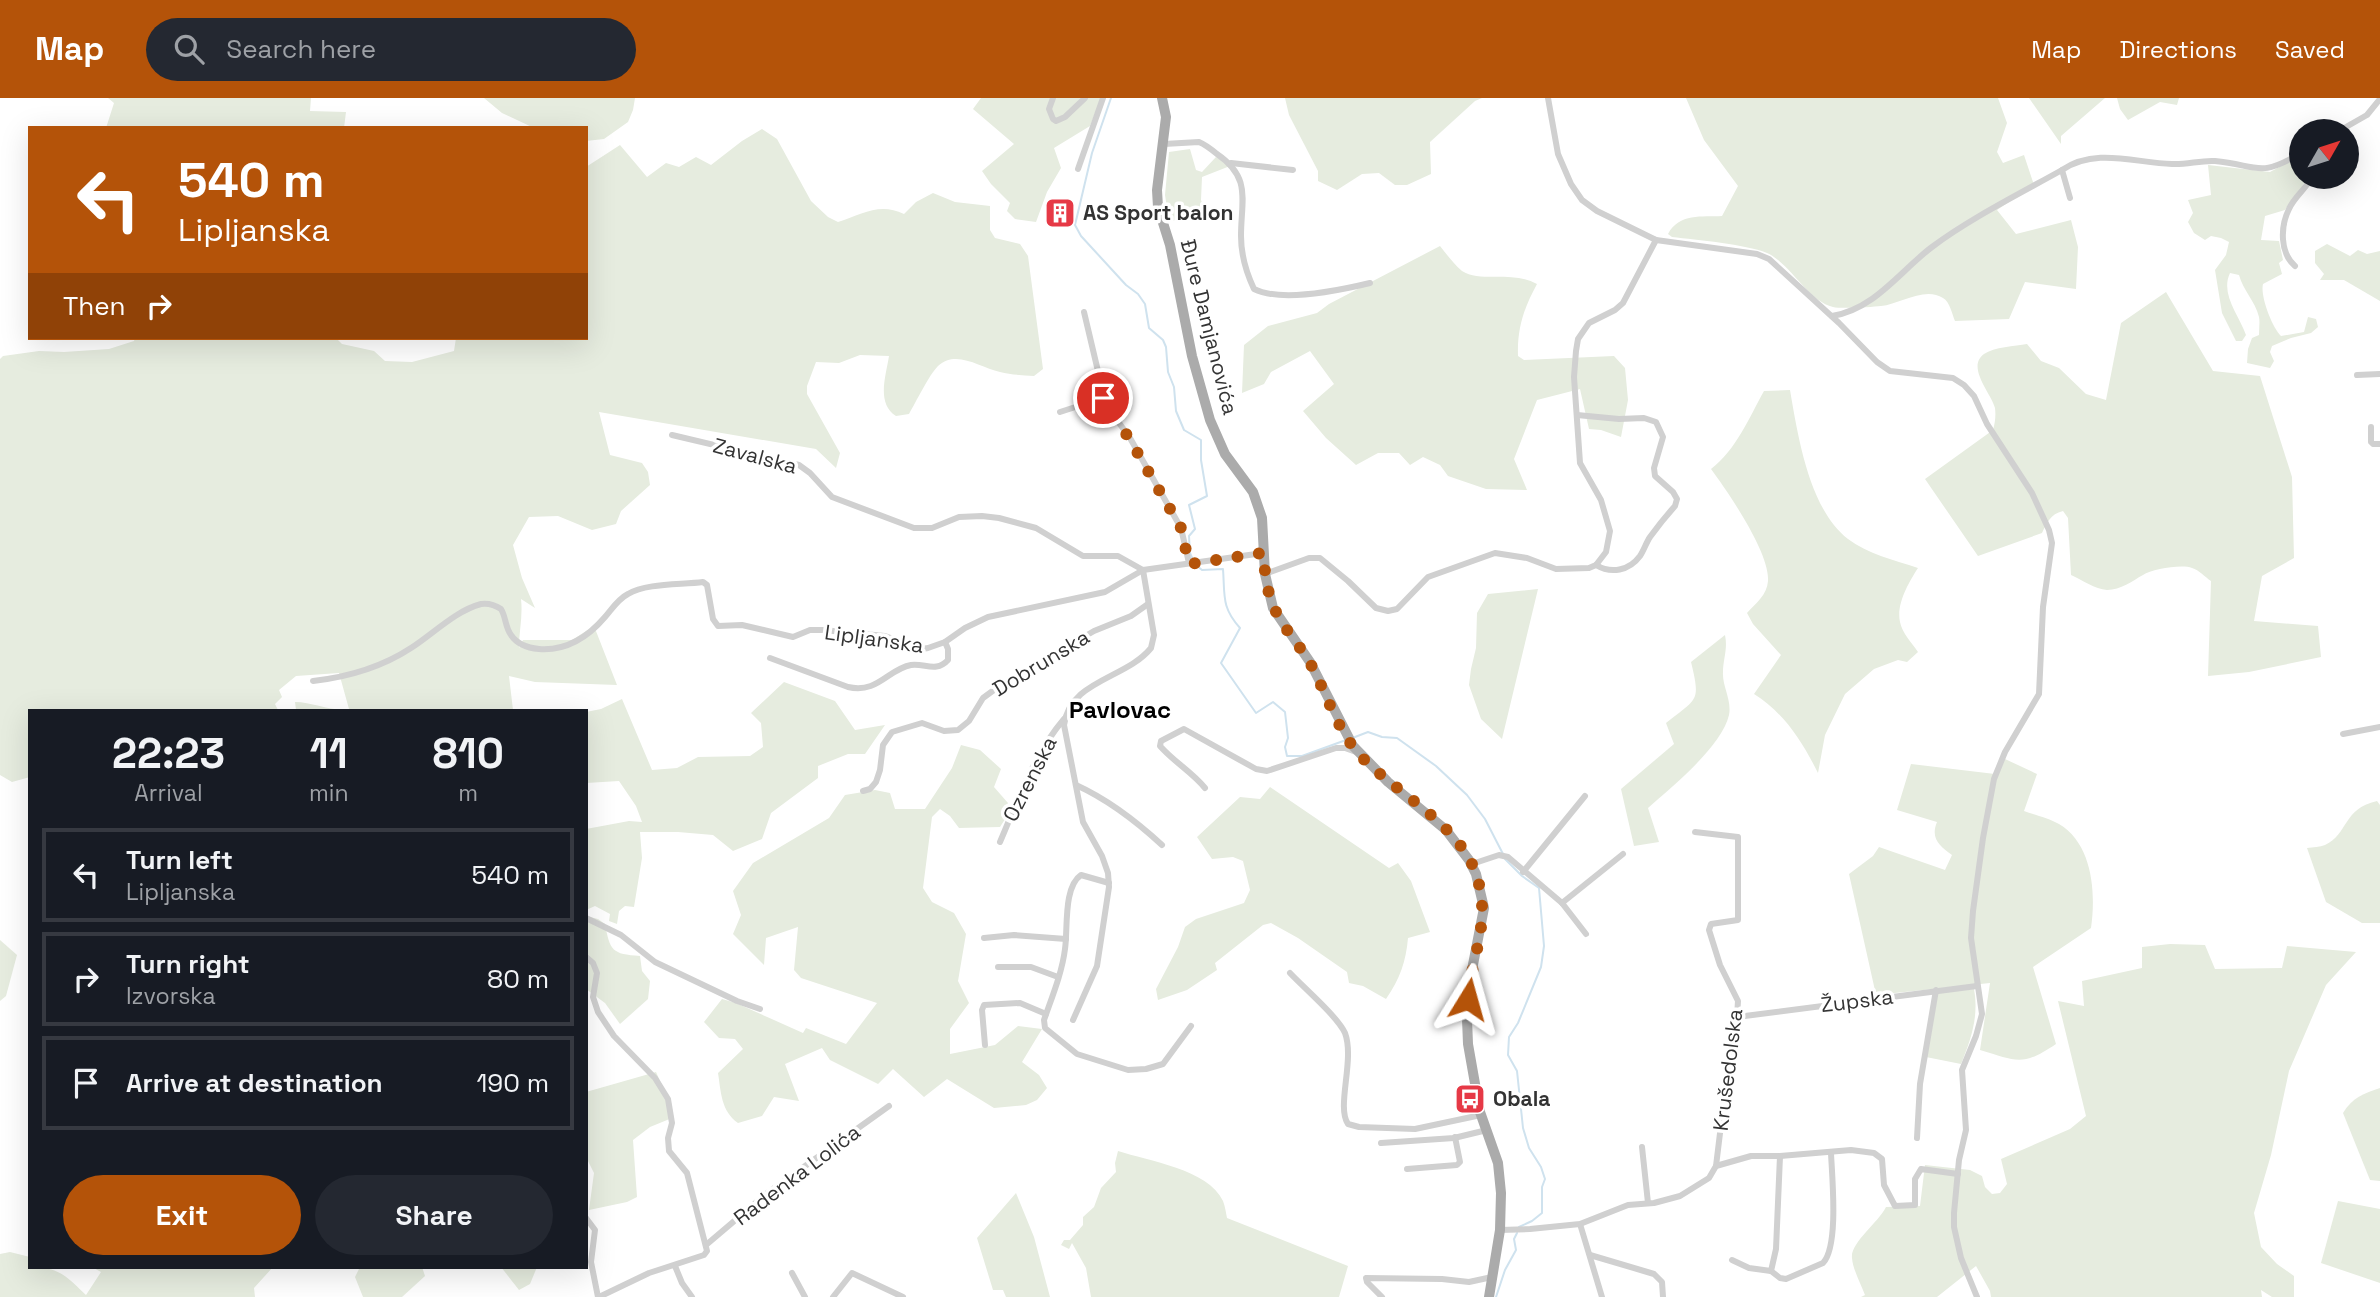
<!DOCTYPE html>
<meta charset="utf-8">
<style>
body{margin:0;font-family:"Space Grotesk",sans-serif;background:#242831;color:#f1f3f6;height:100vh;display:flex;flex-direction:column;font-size:26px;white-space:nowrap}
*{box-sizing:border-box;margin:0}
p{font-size:23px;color:#9ea1a6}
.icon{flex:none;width:38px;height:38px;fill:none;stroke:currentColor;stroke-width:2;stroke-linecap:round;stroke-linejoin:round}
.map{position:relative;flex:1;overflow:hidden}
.sheet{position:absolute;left:28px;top:611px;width:560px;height:560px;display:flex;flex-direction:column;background:#171b24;border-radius:0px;box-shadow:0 7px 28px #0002}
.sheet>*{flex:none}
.banner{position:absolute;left:28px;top:28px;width:560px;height:214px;border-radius:0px;box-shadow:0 7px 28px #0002;background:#b45309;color:#fff;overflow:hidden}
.needle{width:46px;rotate:51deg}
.controls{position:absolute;left:2289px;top:21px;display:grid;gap:14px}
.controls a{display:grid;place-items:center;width:70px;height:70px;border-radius:50%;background:#171b24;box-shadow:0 7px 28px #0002;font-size:35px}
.pin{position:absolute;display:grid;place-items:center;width:60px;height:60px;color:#fff;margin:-30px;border:4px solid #fff;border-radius:50%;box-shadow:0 2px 7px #0007}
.me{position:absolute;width:77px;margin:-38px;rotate:8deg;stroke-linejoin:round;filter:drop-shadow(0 0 5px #0008)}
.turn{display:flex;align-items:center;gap:24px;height:147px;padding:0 35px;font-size:32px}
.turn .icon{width:91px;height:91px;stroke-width:2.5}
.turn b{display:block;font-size:49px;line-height:60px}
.then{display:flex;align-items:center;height:66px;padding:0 35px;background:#0003;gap:14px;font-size:26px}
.eta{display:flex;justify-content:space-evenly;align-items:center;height:119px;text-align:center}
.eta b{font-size:42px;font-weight:700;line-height:49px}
.action{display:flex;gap:14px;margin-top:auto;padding:14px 35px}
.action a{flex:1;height:80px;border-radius:42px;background:#b45309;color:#fff;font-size:28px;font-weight:700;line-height:80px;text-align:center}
.action a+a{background:#242831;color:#f1f3f6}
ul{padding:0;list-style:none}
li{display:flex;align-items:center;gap:21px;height:94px;margin:0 14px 10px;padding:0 21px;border:4px solid #363941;border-radius:0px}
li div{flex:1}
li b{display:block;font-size:26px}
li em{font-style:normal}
header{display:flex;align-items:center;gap:42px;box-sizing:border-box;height:98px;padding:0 35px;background:#b45309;color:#fff}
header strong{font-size:33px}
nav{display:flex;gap:38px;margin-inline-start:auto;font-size:24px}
.search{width:490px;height:63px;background:#242831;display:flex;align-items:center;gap:18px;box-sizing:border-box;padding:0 24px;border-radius:38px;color:#9ea1a6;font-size:26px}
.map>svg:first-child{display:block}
.green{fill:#e6ecdf}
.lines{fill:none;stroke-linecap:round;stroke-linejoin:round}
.stream{stroke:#cfe2ee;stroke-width:2}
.minor{stroke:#d0d0d0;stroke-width:6}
.primary{stroke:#ababab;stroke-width:10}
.route{stroke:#b45309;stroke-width:12;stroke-dasharray:0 21.6}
.labels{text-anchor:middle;stroke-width:7;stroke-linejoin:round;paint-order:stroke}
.poi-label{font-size:21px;font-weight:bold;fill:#333;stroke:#fff;text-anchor:start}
.street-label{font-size:21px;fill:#333;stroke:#fff}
.quarter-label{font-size:24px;font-weight:bold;fill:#000;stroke:#fff}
</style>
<header>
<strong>Map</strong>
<div class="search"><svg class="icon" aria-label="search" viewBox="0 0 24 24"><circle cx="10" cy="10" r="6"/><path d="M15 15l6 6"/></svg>Search here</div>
<nav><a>Map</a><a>Directions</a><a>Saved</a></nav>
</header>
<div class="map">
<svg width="2380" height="1199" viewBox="0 0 2380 1199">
<rect width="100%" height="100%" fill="#fff"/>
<g class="green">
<polygon points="108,0 311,0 310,13 346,14 344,30 106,30 114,5"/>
<polygon points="484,0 635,0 633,12 628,24 604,41 586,43 586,30 534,30 502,15"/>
<polygon points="981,0 1101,0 1090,28 1054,50 1061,70 1047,94 1036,124 1015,121 1007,113 1010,105 991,86 982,73 1014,46 973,11"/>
<polygon points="1285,0 1482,0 1475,3 1430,44 1431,76 1407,87 1395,87 1379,75 1362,76 1337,92 1318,83 1318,73 1289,17"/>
<path d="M1686 0H1998L2007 25 1997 54 2003 65 2024 57 2034 87 1997 112 2016 136 2071 122 2078 149 2076 191 2025 184 2009 221 1955 223C1952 216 1950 204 1943 200 1925 188 1900 206 1881 208 1872 209 1841 211 1833 209 1808 203 1790 165 1767 155 1745 146 1697 142 1672 139L1668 136C1679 115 1702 119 1722 118L1738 88 1704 42Z"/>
<polygon points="2029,0 2105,0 2061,38 2061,46"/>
<polygon points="2117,0 2179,0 2177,7 2160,4 2128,22 2120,11"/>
<path d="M762 31 777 41 811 103 828 119 838 124C862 116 880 104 904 116L916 104 933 95 955 104 990 108V132L995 140 1020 146 1028 158 1043 271 1034 278C1023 277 1011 277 1000 274 980 270 957 251 938 268 929 277 916 304 909 316L896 318C876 305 886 278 889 258L860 257 839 265 816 264 807 288V296L840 355 836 370 816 351 599 314 610 357 642 365 648 374 650 387 621 413 616 426 592 432 558 418 529 419 513 447 522 480 535 510 521 501C523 518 519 533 519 550L523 542H572L594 528 617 587 535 584 509 578 513 612H296L295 604C313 604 332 614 349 611L339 575 296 578 279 592 282 599 275 606 278 612H30V679L12 684 0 677V261L3 258 39 253 64 254 109 251 134 243 135 240H336L342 246 374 253 385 263 412 264 454 253 456 240H586V69L620 47 647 79 666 65 679 69 696 59 711 67 742 43Z"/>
<polygon points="1190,51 1196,72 1202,74 1216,59 1230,68 1202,79 1201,102 1205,113 1169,124 1165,97 1169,54"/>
<path d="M2301 57V79H2307L2302 89 2285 112 2265 118 2261 142 2279 143 2283 162 2279 165 2282 176 2263 186C2260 198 2272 229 2281 238L2304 234 2308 219 2316 221 2318 229 2311 235 2291 240 2272 248 2270 254 2274 263 2270 270 2247 265 2248 251 2252 240 2259 237C2259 231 2260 224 2259 219 2255 203 2243 192 2239 177L2230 175C2220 196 2239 217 2246 237L2242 243H2236L2222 215 2215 172 2226 157 2229 144 2221 140 2211 138 2205 142 2194 135 2188 124 2193 115 2188 102 2211 97 2208 67 2270 74Z"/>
<polygon points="2327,146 2350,158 2358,152 2367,156 2380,153 2380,203 2344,182 2320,182 2324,176 2315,165 2315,153"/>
<path d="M1440 148C1447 157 1454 166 1462 173 1480 185 1512 172 1537 186 1524 210 1517 230 1518 258L1524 262 1614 258 1625 270 1628 302 1621 339 1601 332 1589 331 1580 291 1537 302 1514 361 1527 392 1486 391 1448 378 1440 367 1423 359 1410 367 1399 355H1378L1356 367 1326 340 1303 313 1334 286 1310 253 1271 274 1264 286 1242 295 1244 247 1268 228 1317 215 1329 206Z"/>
<path d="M2166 194 2213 273 2260 278 2292 379 2294 460 2262 478 2254 523 2318 528 2321 559 2249 574 2208 578 2211 483C2205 479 2199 472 2192 470 2182 466 2152 471 2143 477 2132 483 2121 492 2107 492 2095 491 2082 482 2071 477L2068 420 2063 413C2050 416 2047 425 2042 435L1978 458 1925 381 1993 332C1995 325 1996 318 1995 310 1991 295 1966 269 1984 256 1994 249 2015 248 2027 246L2041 263 2059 270 2086 296 2106 302 2121 225Z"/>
<path d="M1790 292C1798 338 1809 411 1848 441 1868 456 1894 462 1918 470 1909 484 1896 506 1900 524 1902 535 1912 545 1918 554L1907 564 1898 562 1874 571 1845 596 1825 637 1818 675C1802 643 1784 615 1754 596L1781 557 1753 526 1747 515C1756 505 1767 497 1768 483 1770 455 1728 394 1711 371 1736 352 1749 320 1764 293Z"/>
<polygon points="1538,491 1502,641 1481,621 1469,587 1471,571 1476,550 1477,515 1488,496"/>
<path d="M1725 537C1728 551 1723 561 1723 574 1722 588 1732 602 1729 617 1722 648 1672 689 1648 710L1659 744 1634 748 1621 691 1674 646 1666 625C1697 600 1701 605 1691 564Z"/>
<polygon points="784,584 835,603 855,632 885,627 865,656 848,656 818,668 818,680 771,715 762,741 733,753 713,737 678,734 640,734 642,760 634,809 625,808 619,813 617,826 609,823 610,816 595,808 586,812 586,731 629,723 642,724 636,708 619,683 586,685 586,614 601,611 622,601 652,672 677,670 698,659 750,658 763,649 761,625 751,615"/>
<path d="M961 647 980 652 1001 671 994 689 1008 705 1007 718 1000 729 959 730 950 718 940 711 932 719 923 790 932 804 954 815 966 836 958 883 969 905 950 931V956L995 947 1018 928 1042 931 1022 964 1039 977 1047 990 1037 1002 1026 1007 994 1010 947 981 924 999 893 971 878 986 830 962 822 950 785 966 799 1003 774 999 762 1018 738 1025C721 1013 721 994 718 975L743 951 735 941 719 940 704 924 722 901 736 905 803 935 806 930 846 946 877 905 801 880 794 872 798 829 766 840 764 867 733 836 741 817 733 793 753 765 829 720 845 697 875 692 890 695 895 711H925L952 670Z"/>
<path d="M2005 661 2037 676 2024 713C2035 717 2049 720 2059 726 2093 746 2096 796 2091 830L2033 869 2056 946C2022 969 2017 963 1980 952L1990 885 1876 897 1849 776 1873 758 1879 749 1945 772 1952 757C1940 748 1930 741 1937 724L1897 712 1911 666 1995 676Z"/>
<path d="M1270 689 1389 770 1398 765 1411 783 1430 834 1408 840C1406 863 1400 881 1386 901L1363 888 1349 885 1347 874 1298 840 1271 825 1263 827 1215 865 1217 872 1187 892 1158 902 1156 891 1178 849 1185 829 1196 821 1244 805 1250 792 1243 763 1233 759 1212 761 1197 739 1240 699 1260 701Z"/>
<path d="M2377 703 2380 707V825H2362L2326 804 2307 750C2313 749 2320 749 2325 747 2349 736 2342 711 2377 703Z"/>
<path d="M586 818 598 821 605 826C610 853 612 856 640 858L642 873 650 883 648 901 620 926 605 905 586 891Z"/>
<polygon points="0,842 17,857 6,898 0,903"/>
<path d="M2170 846 2205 847 2215 871 2282 870 2287 848 2356 854 2326 887 2289 973 2271 1057 2254 1115 2261 1149 2277 1166 2294 1178V1199H2272L2261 1192 2262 1199H1991L1990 1193 1976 1168 1937 1199H1861L1865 1197C1861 1186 1853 1172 1852 1160 1850 1145 1878 1125 1886 1109L1920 1108 1925 1067 1970 1072 1982 1078 1985 1089 1992 1096 2000 1095 2007 1086 2001 1061 2070 1031 2086 1018 2058 903 2084 908 2082 883 2142 870V849Z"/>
<path d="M1974 891C1979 919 1971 941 1961 966L1926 959 1937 895Z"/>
<polygon points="656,974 668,1001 672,1020 650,1029 633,1042 637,1099 627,1104 589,1112 594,1075 586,1059 586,994"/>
<path d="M2380 990V1083L2370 1082 2343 1015C2352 1000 2364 995 2380 990Z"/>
<path d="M1118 1053C1148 1063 1208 1071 1223 1103 1225 1108 1226 1115 1227 1120L1348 1168 1339 1199H1091L1086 1170 1072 1145 1069 1151 1061 1147 1064 1142H1070L1083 1127V1119L1094 1109 1101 1090 1116 1074 1115 1065Z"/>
<polygon points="1016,1095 1034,1139 1050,1199 1006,1199 1003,1192 993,1192 977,1140"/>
<polygon points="2338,1103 2380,1111 2380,1185 2321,1165"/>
<path d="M10 1154 30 1159V1169C59 1169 66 1178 86 1197L101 1174 92 1169H273L254 1190 255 1199H0V1156Z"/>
<polygon points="360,1169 422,1169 425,1178 402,1199 363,1199 355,1179"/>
<polygon points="501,1169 537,1169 530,1186 519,1192"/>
</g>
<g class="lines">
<g class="stream">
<polyline points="1111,0 1092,55 1075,127 1081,138 1126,187 1138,196 1145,206 1149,230 1163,242 1166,249 1168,274 1174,289 1176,313 1184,332 1201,342 1201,362 1207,398 1189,407 1195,431 1189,438 1190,455 1193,462"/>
<path d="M1196 467 1202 472 1223 471C1225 497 1221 509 1240 530L1221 565 1256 615 1273 604 1285 614 1288 640 1285 649 1287 658H1302L1346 642"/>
<polyline points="1355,639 1368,634 1382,639 1397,640 1436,668 1467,697 1485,721 1503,756"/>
<polyline points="1505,761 1522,778 1539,790 1544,848 1541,869 1518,925 1509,939 1508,957 1517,973 1523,1030 1529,1050 1541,1069 1545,1081 1542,1089 1542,1115 1532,1123 1519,1129"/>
<polyline points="1496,1199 1505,1172 1516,1152 1514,1141 1517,1135"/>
</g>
<g class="minor">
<polyline points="1053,0 1049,11 1053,21 1056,23 1065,19 1085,0"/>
<polyline points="1548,0 1558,56 1571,86 1582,102 1597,113 1656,142 1757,156 1769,161 1839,225 1877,264 1890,273 1953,280 1964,287 1974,298 1987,326 2032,395 2049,432 2052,445 2043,509 2039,596 2005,654 1994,681 1983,740 1973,813 1971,840 1982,916 1976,938 1962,972 1966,1032 1959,1062 1954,1115 1954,1129 1961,1160 1977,1199"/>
<polyline points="2339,33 2367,17 2380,1"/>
<path d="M1164 46 1199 44C1206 47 1211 51 1217 56 1252 80 1241 102 1241 138 1241 157 1246 174 1254 191 1282 205 1341 192 1370 185"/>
<polyline points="1231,65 1293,72"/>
<polyline points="1078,71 1103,0"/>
<path d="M2070 100 2062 72C2096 49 2135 65 2172 66 2186 67 2201 62 2215 63 2258 67 2258 81 2301 55"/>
<path d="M2295 168C2280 155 2280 129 2289 111 2294 99 2306 91 2312 79"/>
<polyline points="1084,214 1106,307 1130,340 1181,430 1189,465"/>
<path d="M1832 218C1875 211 1900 173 1932 149 1969 121 2021 95 2062 72"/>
<polyline points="2357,277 2380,276"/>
<polyline points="1060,314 1103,300"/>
<path d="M1577 317 1619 321 1644 320 1656 324 1663 339 1654 370 1655 378 1673 394 1677 401 1675 408C1666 418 1658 428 1650 439 1646 445 1644 452 1640 458 1629 473 1611 476 1596 467"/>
<polyline points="2371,329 2371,344 2373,346 2380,346"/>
<polyline points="672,337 799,367 810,375 832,399 914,430 932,430 959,419 982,418 999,420 1036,430 1083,458 1118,458 1143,472"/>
<polyline points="1265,476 1309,460 1320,460 1348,483 1376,510 1388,513 1397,511 1428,479 1495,455 1527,460 1556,471 1589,470 1596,467 1606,454 1610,433 1601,402 1580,365 1574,279 1576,253 1578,241 1589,225 1615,212 1623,205 1656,142"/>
<path d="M770 560 848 589C878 596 888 571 911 567 925 565 936 575 948 562V551L945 544"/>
<path d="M313 583C348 579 382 569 411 550 433 536 455 513 481 506 488 505 495 507 501 511 506 519 505 529 511 537 517 546 528 550 539 551 566 553 588 539 605 519 612 511 618 501 628 496 646 485 681 487 703 484L707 487 713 521 718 528 742 527 793 539 810 532H823L885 538 922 551 928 550 945 544 965 530 988 519 1105 494 1143 472 1263 455"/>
<polyline points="2343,636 2380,629"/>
<path d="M1076 687C1109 702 1136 723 1162 747"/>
<path d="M1205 690C1192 674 1174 664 1160 648L1161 643 1184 631 1256 671 1267 673 1336 650H1345L1356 654"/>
<polyline points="863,693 870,691 876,684 880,672 883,647 892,634 922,625 944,633 958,632 969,623 983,600 998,589 1094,533 1131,518 1148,506"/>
<polyline points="1695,734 1738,739 1738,822 1711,826 1709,832 1720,867 1738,903 1737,919 1731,945 1716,1068"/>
<path d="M1000 744C1018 702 1034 656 1064 621"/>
<polyline points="1472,766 1499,757 1508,759 1562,805 1586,836"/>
<polyline points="1523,774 1585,698"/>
<path d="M1109 785 1081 777C1063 789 1068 832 1065 851 1062 875 1052 899 1044 922L1045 930 1077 956 1128 972 1146 971 1163 966 1191 928"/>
<polyline points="1562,805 1623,756"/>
<polyline points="586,820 621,837 655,864 737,903 760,911"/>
<polyline points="984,840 1014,837 1066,841"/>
<polyline points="586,859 593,865 597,875 593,899 598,914 614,938 655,980 668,1001 672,1025 668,1040 669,1053 687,1075 707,1153 704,1157 649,1175 599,1199"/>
<polyline points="998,869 1031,869 1058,879"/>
<path d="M1290 875C1304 890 1337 918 1345 935 1355 962 1336 1009 1348 1026L1359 1029 1415 1031 1481 1017"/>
<polyline points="1737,919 1977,888"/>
<path d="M1073 922 1097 868 1109 789 1108 775 1102 758 1083 724 1064 627C1070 582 1126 581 1151 550L1154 537 1143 472"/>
<polyline points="985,947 982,912 984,907 1020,905 1046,916"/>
<polyline points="1917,1040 1920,986 1936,892"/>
<polyline points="1381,1045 1454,1040 1487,1032"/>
<polyline points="1642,1049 1648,1105"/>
<polyline points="1407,1071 1457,1067 1460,1064 1455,1039"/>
<polyline points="586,1120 595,1132 591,1164 598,1199"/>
<polyline points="1580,1126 1602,1199"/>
<polyline points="1500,1132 1530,1131 1580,1126 1628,1107 1654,1105 1680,1098 1709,1080 1716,1068 1751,1058 1780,1058 1851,1052 1874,1055 1882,1061 1884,1087 1895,1108 1915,1107 1915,1081 1921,1071 1958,1076"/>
<polyline points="706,1147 766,1096 889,1008"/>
<polyline points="1590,1157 1654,1176 1662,1184 1663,1199"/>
<path d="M1732 1162 1749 1170 1771 1173 1780 1180 1786 1181 1823 1165C1839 1148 1832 1079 1831 1055"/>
<polyline points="675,1168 682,1185 692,1199"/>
<polyline points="1771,1173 1776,1151 1780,1058"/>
<polyline points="792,1175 805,1199"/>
<polyline points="833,1199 852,1175 903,1199"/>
<polyline points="1382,1199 1367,1184 1366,1180 1442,1181 1469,1184 1492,1179"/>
</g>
<polyline class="primary" points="1162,0 1166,19 1157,92 1158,109 1170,147 1192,258 1210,322 1225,356 1253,394 1262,420 1265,476 1273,510 1310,564 1353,648 1388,684 1446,732 1469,762 1476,776 1484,810 1470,882 1467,921 1468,946 1480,1014 1498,1065 1501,1095 1500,1132 1489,1199"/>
</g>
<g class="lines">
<path class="route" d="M1103 300 1114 319 1129 340 1181 430 1189 466 1263 455C1265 472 1266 491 1273 507 1281 528 1299 546 1310 565 1325 592 1338 633 1358 655 1392 693 1459 725 1476 776 1492 823 1472 855 1468 901"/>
</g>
<defs>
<g id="building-square" transform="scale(1.575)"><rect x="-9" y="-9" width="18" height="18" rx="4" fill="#e63946" stroke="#fff"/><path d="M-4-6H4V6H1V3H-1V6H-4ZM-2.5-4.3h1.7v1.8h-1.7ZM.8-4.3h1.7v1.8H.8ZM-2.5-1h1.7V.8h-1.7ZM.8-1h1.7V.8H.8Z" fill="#fff"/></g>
<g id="bus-square" transform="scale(1.575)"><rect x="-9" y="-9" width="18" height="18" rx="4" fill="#e63946" stroke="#fff"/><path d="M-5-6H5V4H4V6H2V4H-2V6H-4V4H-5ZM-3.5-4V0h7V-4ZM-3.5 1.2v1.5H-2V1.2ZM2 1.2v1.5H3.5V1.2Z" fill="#fff"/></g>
</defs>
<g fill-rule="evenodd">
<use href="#building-square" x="1060" y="115"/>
<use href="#bus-square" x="1470" y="1001"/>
</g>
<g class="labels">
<g class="poi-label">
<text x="1083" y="122">AS Sport balon</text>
<text x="1493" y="1008">Obala</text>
</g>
<g class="street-label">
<text transform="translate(1209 229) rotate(76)" y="7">Đure Damjanovića</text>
<text transform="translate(755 358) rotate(15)" y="7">Zavalska</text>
<text transform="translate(874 541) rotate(8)" y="7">Lipljanska</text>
<text transform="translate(1041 565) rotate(-31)" y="7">Dobrunska</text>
<text transform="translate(1030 681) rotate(-63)" y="7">Ozrenska</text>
<text transform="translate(1857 903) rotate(-7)" y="7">Župska</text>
<text transform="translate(1728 972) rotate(-83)" y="7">Krušedolska</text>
<text transform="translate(797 1077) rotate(-37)" y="7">Radenka Lolića</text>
</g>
<g class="quarter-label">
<text x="1120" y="620">Pavlovac</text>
</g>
</g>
</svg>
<div class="controls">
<a><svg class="needle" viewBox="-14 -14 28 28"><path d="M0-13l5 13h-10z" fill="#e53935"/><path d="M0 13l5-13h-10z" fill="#9ea1a6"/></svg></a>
</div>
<div class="pin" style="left:1103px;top:300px;background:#d93025"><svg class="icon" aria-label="arrive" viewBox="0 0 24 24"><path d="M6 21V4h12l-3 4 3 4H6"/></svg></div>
<svg class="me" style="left:1468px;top:901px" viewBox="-20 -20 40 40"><path d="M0-17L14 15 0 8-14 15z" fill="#b45309" stroke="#fff" stroke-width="4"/></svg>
<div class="banner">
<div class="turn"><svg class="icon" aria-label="left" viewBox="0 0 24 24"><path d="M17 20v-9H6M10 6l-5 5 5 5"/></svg><div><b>540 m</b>Lipljanska</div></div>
<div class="then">Then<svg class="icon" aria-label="right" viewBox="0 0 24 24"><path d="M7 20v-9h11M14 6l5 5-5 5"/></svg></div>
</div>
<section class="sheet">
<div class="eta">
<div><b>22:23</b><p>Arrival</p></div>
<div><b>11</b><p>min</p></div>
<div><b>810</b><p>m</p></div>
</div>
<ul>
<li><svg class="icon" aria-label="left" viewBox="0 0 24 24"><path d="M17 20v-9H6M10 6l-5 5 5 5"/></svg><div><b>Turn left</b><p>Lipljanska</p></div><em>540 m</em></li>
<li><svg class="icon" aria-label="right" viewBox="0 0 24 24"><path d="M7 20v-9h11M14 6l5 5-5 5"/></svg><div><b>Turn right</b><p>Izvorska</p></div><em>80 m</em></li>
<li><svg class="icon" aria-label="arrive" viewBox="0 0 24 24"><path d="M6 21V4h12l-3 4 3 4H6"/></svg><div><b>Arrive at destination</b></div><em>190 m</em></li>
</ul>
<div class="action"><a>Exit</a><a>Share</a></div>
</section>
</div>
